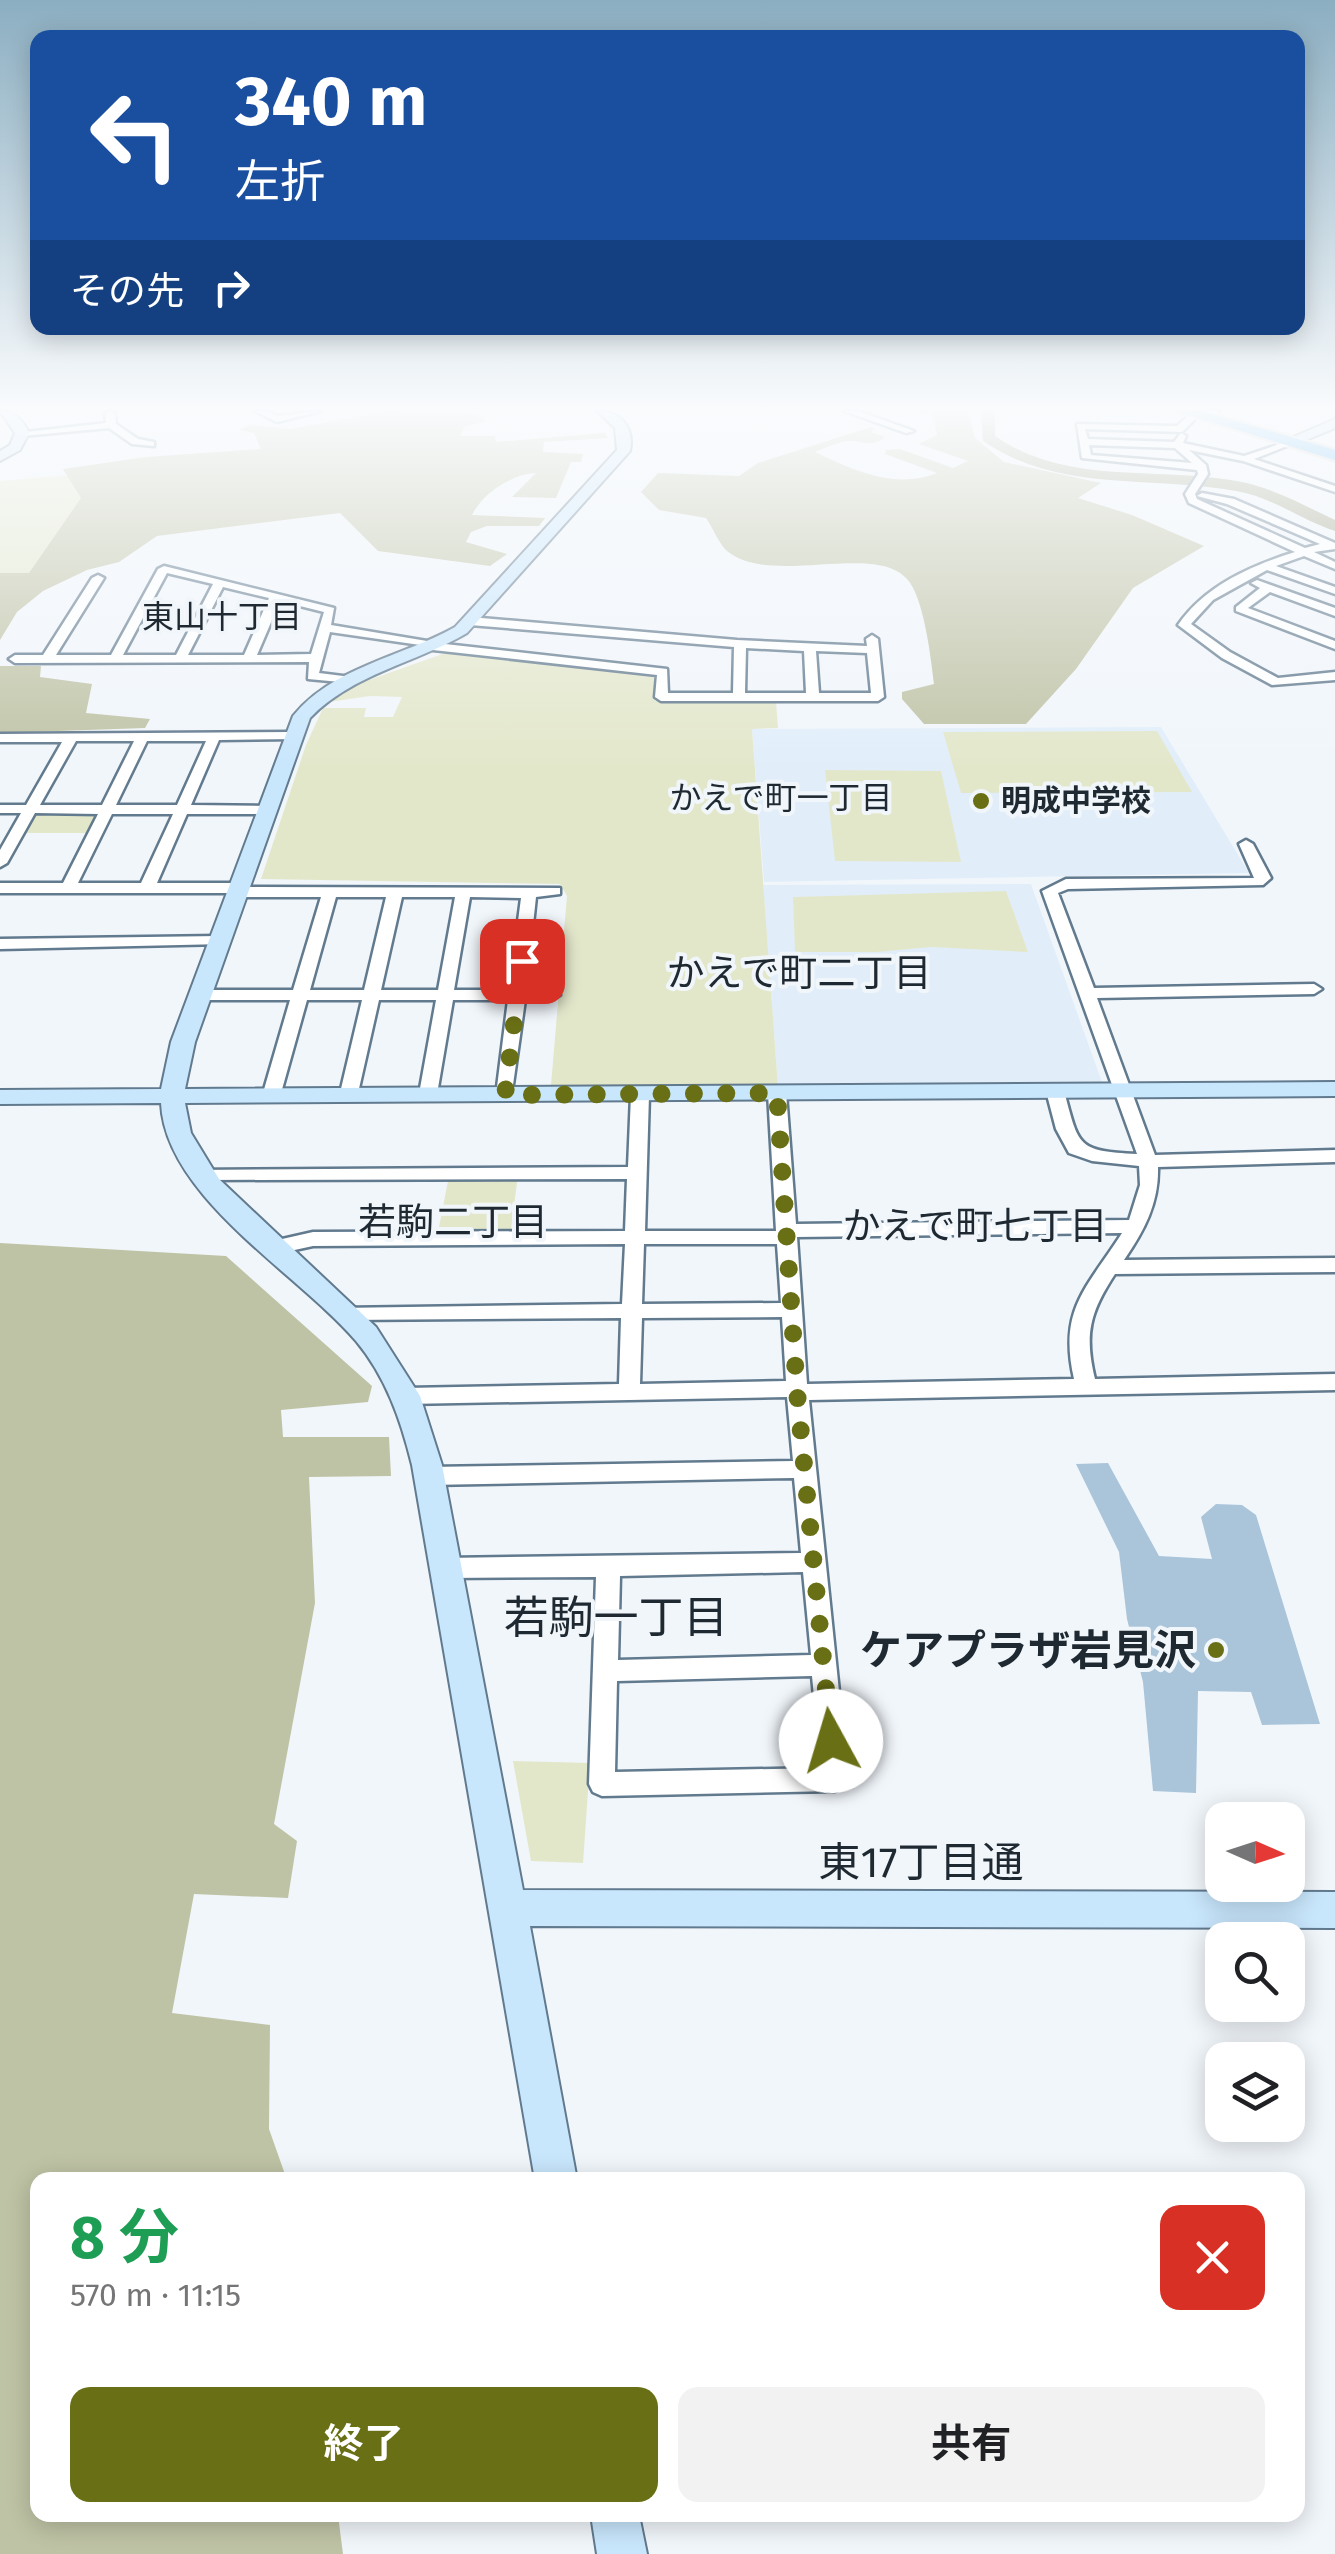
<!DOCTYPE html>
<html lang="ja">
<meta charset="utf-8">
<style>
body{margin:0;font-family:"Fira Sans","Noto Sans JP",sans-serif;background:#f2f2f2;color:#202124;height:100vh;display:flex;flex-direction:column;font-size:38px;white-space:nowrap}
*{box-sizing:border-box;margin:0}
p{font-size:32px;color:#757577}
.icon{flex:none;width:55px;height:55px;fill:none;stroke:currentColor;stroke-width:2;stroke-linecap:round;stroke-linejoin:round}
.map{position:relative;flex:1;overflow:hidden}
.side{position:absolute;left:30px;top:2172px;width:1275px;height:350px;display:flex;flex-direction:column;background:#fff;border-radius:20px;box-shadow:0 5px 25px #0003}
.side>*{flex:none}
.banner{position:absolute;left:30px;top:30px;width:1275px;height:305px;border-radius:20px;box-shadow:0 5px 25px #0003;background:#1a4fa0;color:#fff;overflow:hidden}
.needle{width:65px;rotate:93deg}
.fabs{position:absolute;left:1205px;top:1802px;display:grid;gap:20px}
.fabs a{display:grid;place-items:center;width:100px;height:100px;border-radius:20px;background:#fff;box-shadow:0 5px 25px #0003;font-size:50px}
.pin{position:absolute;display:grid;place-items:center;width:85px;height:85px;color:#fff;margin:-42px;border-radius:20px;box-shadow:0 5px 15px #0006}
.me{position:absolute;width:110px;margin:-55px;rotate:354deg;stroke-linejoin:round;filter:drop-shadow(0 0 8px #0008)}
.turn{display:flex;align-items:center;gap:35px;height:210px;padding:0 40px;font-size:45px}
.turn .icon{width:130px;height:130px;stroke-width:2.5}
.turn b{display:block;font-size:70px;line-height:85px}
.then{display:flex;align-items:center;height:95px;padding:0 40px;background:#0003;gap:20px;font-size:38px}
.round{display:grid;place-items:center;flex:none;width:105px;height:105px;border-radius:20px;background:#f2f2f2}
.headline{display:flex;align-items:center;justify-content:space-between;height:170px;padding:0 40px}
h1{font-size:60px;font-weight:700;line-height:75px;color:#1e9e55}
.action{display:flex;gap:20px;margin-top:auto;padding:20px 40px}
.action a{flex:1;height:115px;border-radius:20px;background:#696f14;color:#fff;font-size:40px;font-weight:700;line-height:115px;text-align:center}
.action a+a{background:#f2f2f2;color:#202124}
.map>svg:first-child{display:block}
.built{fill:#e1eefa}
.green{fill:#e3e7ca}
.forest{fill:#bfc3a5}
.lines{fill:none;stroke-linecap:round;stroke-linejoin:round}
.river{fill:#a1a487;fill-rule:evenodd}
.building{fill:#aac4da}
.street-casing{stroke:#627a8e;stroke-width:5}
.secondary-casing{stroke:#627a8e;stroke-width:4}
.highway-casing{stroke:#ced0d2;stroke-width:5}
.street{fill:#fff;fill-rule:evenodd}
.secondary{fill:#c8e6fc;fill-rule:evenodd}
.highway{fill:#46acf6;fill-rule:evenodd}
.route{stroke:#696f14;stroke-width:18;stroke-dasharray:0 32.4}
.poi-dot{fill:#696f14;stroke:#f1f6fb;stroke-width:4}
.labels{text-anchor:middle;stroke-width:8;stroke-linejoin:round;paint-order:stroke}
.far-poi-label{font-size:30px;font-weight:bold;fill:#1f2931;stroke:#f1f6fb;text-anchor:start}
.far-neighbourhood-label{font-size:32px;fill:#1f2931;stroke:#f1f6fb}
.neighbourhood-label{font-size:38px;fill:#1f2931;stroke:#f1f6fb}
.near-poi-label{font-size:42px;font-weight:bold;fill:#1f2931;stroke:#f1f6fb;text-anchor:end}
.near-street-label{font-size:42px;fill:#1f2931;stroke:#f1f6fb}
.near-neighbourhood-label{font-size:45px;fill:#1f2931;stroke:#f1f6fb}
</style>
<div class="map">
<svg width="1335" height="2554" viewBox="0 0 1335 2554">
<rect width="100%" height="100%" fill="#f1f6fb"/>
<g class="built">
<polygon points="1161,727 1249,873 764,882 752,729"/>
<polygon points="1031,884 1103,1085 778,1087 763,885"/>
</g>
<g class="green">
<polygon points="113,471 41,581 0,615 0,481"/>
<polygon points="448,652 656,674 655,701 776,701 778,728 752,729 778,1087 551,1085 567,896 560,884 261,879 306,745 323,708 366,708 364,717 393,717 402,697 370,696 329,702 355,685"/>
<polygon points="1157,731 1192,792 961,793 943,732"/>
<polygon points="825,770 941,771 961,862 835,861"/>
<polygon points="40,812 95,813 98,815 88,833 23,833 33,814"/>
<polygon points="1006,891 1028,952 931,947 877,952 795,952 793,897"/>
<polygon points="518,1175 510,1237 437,1237 449,1176"/>
<polygon points="513,1761 590,1763 583,1863 531,1861"/>
</g>
<g class="forest">
<path d="M390 411 481 414 485 422 465 426 460 436H495L496 442 605 433 608 438 544 442 543 452 583 454 581 462H571L556 498 512 497 536 473C511 474 482 494 472 515L545 518 539 526H487L471 532 466 542 507 554 490 566 378 551 340 513 157 536 119 562 87 570 43 591 17 612 0 640V573H29L81 498 63 469 146 457 261 449 254 433 239 430 250 425 290 429Z"/>
<path d="M917 411H968L975 438 1004 462 1101 483 1078 498 1132 515 1204 546 1133 588 1076 669 1026 724H924L902 699V692L934 684C931 659 924 597 907 579 874 542 770 587 727 551 719 544 713 528 706 518L659 510 641 492 658 473 739 476 758 463 871 427 875 429 871 432 885 437C871 449 861 439 846 441 836 443 824 448 815 452 853 470 895 490 937 473L885 454 886 450 900 449 953 468 968 461 919 444 937 435 933 414Z"/>
<polygon points="0,666 41,666 40,677 92,684 86,713 150,719 145,728 0,733"/>
<polygon points="0,1243 226,1256 372,1386 368,1402 281,1410 283,1437 389,1437 391,1476 309,1477 315,1603 274,1824 297,1841 288,1898 194,1894 172,2013 270,2025 269,2129 287,2180 38,2180 38,2515 338,2515 343,2554 0,2554"/>
</g>
<g class="lines">
<path class="river" d="M981 411H995V436C1069 487 1159 465 1242 482 1275 489 1305 506 1335 520V531C1301 520 1272 497 1236 491 1149 475 1059 493 983 441Z"/>
</g>
<polygon class="building" points="1108,1463 1159,1556 1212,1559 1201,1517 1216,1504 1242,1505 1256,1515 1320,1724 1262,1725 1251,1692 1198,1691 1196,1793 1153,1791 1143,1682 1127,1619 1119,1552 1076,1464"/>
<g class="lines">
<g class="street-casing">
<g id="street">
<polygon points="110,411 115,414 116,424 138,439 154,442 154,446 132,444 109,428 22,436 17,433 106,423 105,414"/>
<polygon points="255,411 267,411 278,416 321,411 277,422"/>
<polygon points="844,411 858,411 914,431 906,433"/>
<polygon points="1207,411 1219,411 1210,416"/>
<path d="M1187 417 1195 419 1182 432 1085 429 1088 439 1174 442 1181 433 1186 436 1183 443 1244 456 1292 440V444L1254 459 1335 486V492L1243 461 1189 450 1206 465 1208 474 1195 494 1197 499 1305 548 1320 544 1227 504 1197 496 1202 493 1234 499 1335 543V549L1314 552 1335 562V569L1304 556 1276 566 1335 587V594L1267 570 1213 600 1191 624 1230 652 1278 678 1335 672V680L1272 685 1222 658 1178 625C1205 586 1250 566 1295 552L1189 503 1185 494 1198 474 1197 470 1082 458 1077 424 1177 426ZM1089 445 1175 448 1192 463 1091 455Z"/>
<path d="M164 566 334 608 331 625 445 644 667 669 668 693H733L734 647 470 625 464 621 470 617 737 640 867 646 866 639 872 635 878 639 884 697 878 701H661L655 697 657 675 433 650 427 646 330 632 319 673 351 677V683L308 679 309 662 15 663 9 659 15 655H43L92 578 98 575 104 578 56 655H111L158 569ZM167 573 213 584 176 655H123ZM223 587 269 598 244 655H188ZM280 601 324 612 311 654 257 655ZM746 648 804 651 806 693H745ZM816 651 867 653 871 693H819Z"/>
<polygon points="1257,580 1335,608 1335,616 1270,592 1248,608 1335,641 1335,649 1236,611 1236,607 1260,588 1251,583"/>
<path d="M293 732 298 733V739L219 740 191 805 266 806 273 810 266 814H187L157 883H238L245 887 560 888V894L536 897 526 990H552L560 995 552 1000H525L511 1099 505 1100 496 1095 508 1000H453L437 1094 428 1099 419 1094 436 1000H379L358 1093 349 1098 340 1093 362 1000H307L281 1093 278 1097H266L263 1093 290 1000H200L192 995 200 990H293L321 897H237L230 893H0V883H63L98 814 35 813 7 863 0 867V850L21 813H0V805H26L62 742H0V734ZM76 741H134L102 805H40ZM147 741H206L177 805H116ZM112 814H173L141 883H78ZM336 897H386L364 990H310ZM402 897H455L438 990H381ZM470 897 521 898 509 990H454Z"/>
<path d="M1246 840 1253 844 1271 878 1263 885 1068 889 1058 893 1094 988 1314 984 1322 989 1314 994 1097 998 1155 1155 1335 1150V1162L1158 1167C1159 1203 1144 1231 1124 1260L1335 1258V1272L1115 1274C1090 1312 1084 1334 1095 1379L1335 1374V1390L809 1400 848 1779 844 1787 835 1791 602 1796 593 1792 589 1784 596 1577 445 1578 437 1575 433 1568 437 1561 445 1558 801 1553 794 1478 429 1485 421 1482 418 1476 421 1470 429 1467 793 1461 787 1397 406 1404 398 1402 395 1396 398 1390 406 1388 619 1384 621 1318 346 1320 336 1313 339 1308 622 1304 625 1244 313 1246 276 1254 266 1247 269 1242 313 1232 625 1231 627 1179 202 1180 193 1174 195 1170 628 1167 631 1095 640 1090 649 1095 645 1231H776L768 1093 777 1088 786 1093 796 1224 1129 1220 1140 1185 1139 1166 1092 1161 1069 1153 1056 1129 1046 1091 1055 1086 1064 1091C1079 1146 1076 1151 1137 1154L1042 891 1066 879 1254 878 1239 844ZM1122 1233C1087 1288 1058 1309 1074 1379L807 1384 797 1237ZM644 1244H777L781 1303 642 1304ZM782 1317 786 1381 640 1384 642 1318ZM803 1572 811 1655 618 1660 620 1576ZM812 1676 821 1768 615 1772 617 1681Z"/>
<polygon points="219,936 225,938 225,944 0,949 0,939"/>
</g>
</g>
<g class="secondary-casing">
<g id="secondary">
<path d="M0 411C14 411 23 420 29 433L20 450 0 461V451L10 445 15 433Z"/>
<path d="M597 411C620 411 635 427 630 451L467 633C416 663 352 674 310 718L195 1042 185 1089 1335 1082V1096L185 1103 191 1133 219 1179 376 1327 420 1396 442 1465 523 1890 1335 1892V1928L530 1926 577 2180H535L412 1465C401 1420 386 1377 356 1341 299 1274 165 1197 161 1103L0 1104V1090L161 1089 171 1042 293 716C332 667 402 657 455 627L617 450 615 428Z"/>
<polygon points="1335,419 1335,428 1294,445 1282,442"/>
<polygon points="591,2515 639,2515 647,2554 597,2554"/>
</g>
</g>
<g class="highway-casing">
<polygon id="highway" points="1176,411 1202,411 1335,450 1335,460"/>
</g>
<use href="#street" class="street"/>
<use href="#secondary" class="secondary"/>
<use href="#highway" class="highway"/>
</g>
<linearGradient id="sky" x2="0" y2="1"><stop stop-color="#8baec1"/><stop offset="0.53" stop-color="#f9fbfd"/><stop offset="1" stop-color="#f9fbfd" stop-opacity="0"/></linearGradient>
<rect width="1335" height="769" fill="url(#sky)"/>
<g class="lines">
<polyline class="route" points="522,961 505,1095 777,1093 797,1392 831,1741"/>
</g>
<g class="poi-dot">
<circle cx="981" cy="801" r="10"/>
<circle cx="1216" cy="1650" r="10"/>
</g>
<g class="labels">
<g class="far-poi-label">
<text x="1001" y="811">明成中学校</text>
</g>
<g class="far-neighbourhood-label">
<text x="222" y="628">東山十丁目</text>
<text x="781" y="809">かえで町一丁目</text>
</g>
<g class="neighbourhood-label">
<text x="799" y="986">かえで町二丁目</text>
<text x="453" y="1235">若駒二丁目</text>
<text x="975" y="1239">かえで町七丁目</text>
</g>
<g class="near-poi-label">
<text x="1196" y="1665">ケアプラザ岩見沢</text>
</g>
<g class="near-street-label">
<text x="921" y="1877">東17丁目通</text>
</g>
<g class="near-neighbourhood-label">
<text x="616" y="1633">若駒一丁目</text>
</g>
</g>
</svg>
<div class="fabs">
<a><svg class="needle" viewBox="-14 -14 28 28"><path d="M0-13l5 13h-10z" fill="#e53935"/><path d="M0 13l5-13h-10z" fill="#757577"/></svg></a>
<a><svg class="icon" aria-label="search" viewBox="0 0 24 24"><circle cx="10" cy="10" r="6"/><path d="M15 15l6 6"/></svg></a>
<a><svg class="icon" aria-label="layers" viewBox="0 0 24 24"><path d="M12 4l9 5-9 5-9-5zM3 14l9 5 9-5"/></svg></a>
</div>
<div class="pin" style="left:522px;top:961px;background:#d93025"><svg class="icon" aria-label="arrive" viewBox="0 0 24 24"><path d="M6 21V4h12l-3 4 3 4H6"/></svg></div>
<svg class="me" style="left:831px;top:1741px" viewBox="-20 -20 40 40"><circle r="19" fill="#fff"/><path d="M0-13L10 11 0 6-10 11z" fill="#696f14"/></svg>
<div class="banner">
<div class="turn"><svg class="icon" aria-label="left" viewBox="0 0 24 24"><path d="M17 20v-9H6M10 6l-5 5 5 5"/></svg><div><b>340 m</b>左折</div></div>
<div class="then">その先<svg class="icon" aria-label="right" viewBox="0 0 24 24"><path d="M7 20v-9h11M14 6l5 5-5 5"/></svg></div>
</div>
<section class="side">
<div class="headline"><div><h1>8 分</h1><p>570 m · 11:15</p></div><a class="round" style="background:#d93025;color:#fff"><svg class="icon" aria-label="close" viewBox="0 0 24 24"><path d="M6 6l12 12M18 6L6 18"/></svg></a></div>
<div class="action"><a>終了</a><a>共有</a></div>
</section>
</div>
